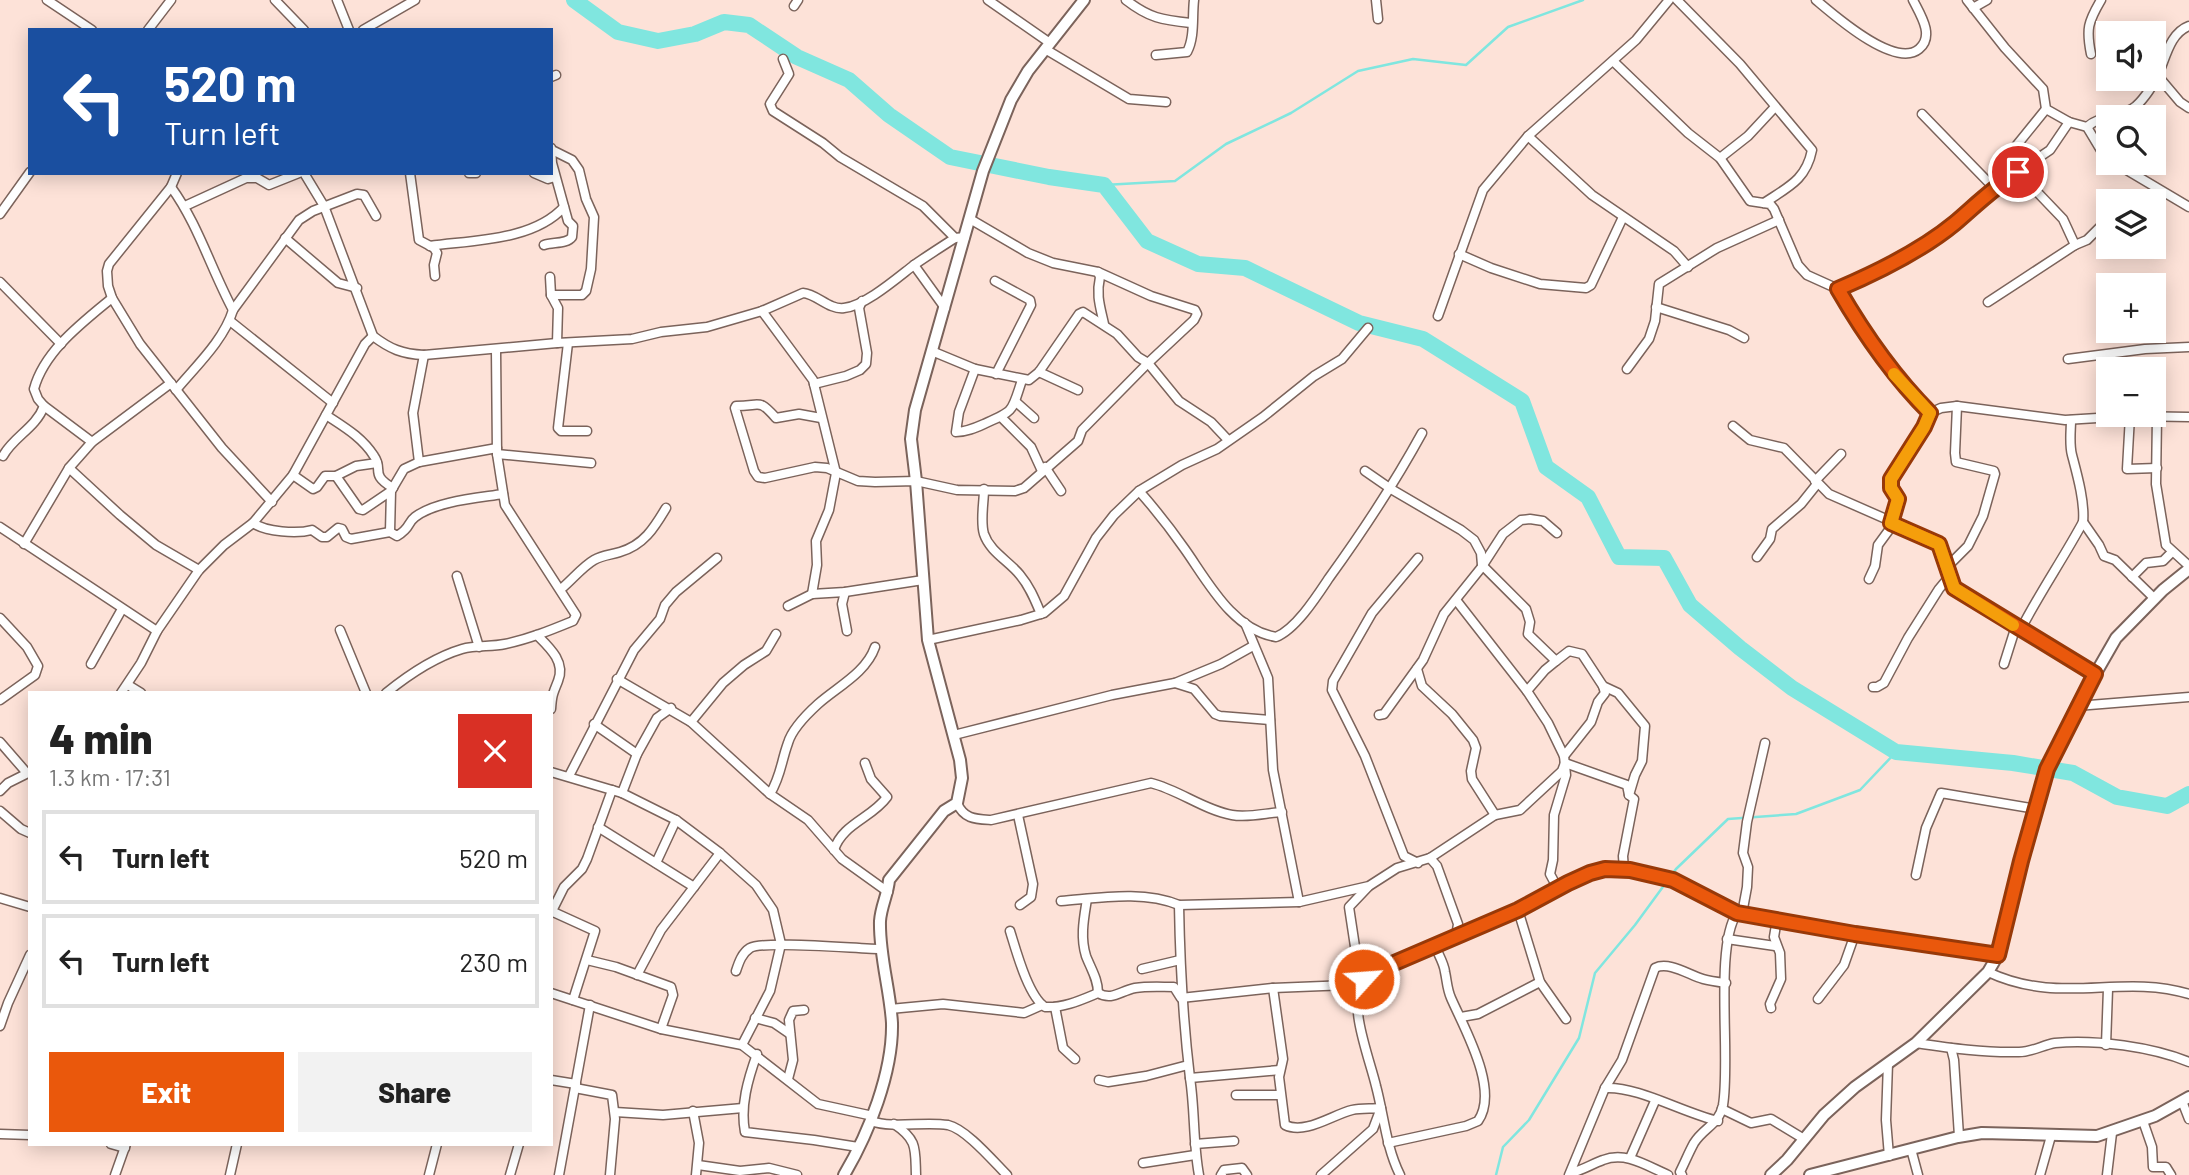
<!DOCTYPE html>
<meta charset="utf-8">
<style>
body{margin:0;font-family:Barlow,sans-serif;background:#f2f2f2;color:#222;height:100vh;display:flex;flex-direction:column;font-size:26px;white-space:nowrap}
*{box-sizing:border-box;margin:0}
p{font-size:23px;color:#767676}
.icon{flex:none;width:38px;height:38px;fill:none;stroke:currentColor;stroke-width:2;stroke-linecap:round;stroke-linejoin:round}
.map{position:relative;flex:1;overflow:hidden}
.panel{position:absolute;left:28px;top:691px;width:525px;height:455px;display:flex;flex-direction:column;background:#fff;border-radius:0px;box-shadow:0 4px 18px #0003}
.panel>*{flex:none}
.hud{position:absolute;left:28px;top:28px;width:525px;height:147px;border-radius:0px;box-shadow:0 4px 18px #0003;background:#1a4fa0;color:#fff;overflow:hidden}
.tools{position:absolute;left:2096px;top:21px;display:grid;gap:14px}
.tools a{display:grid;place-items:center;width:70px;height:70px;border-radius:0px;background:#fff;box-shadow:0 4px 18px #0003;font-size:35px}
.pin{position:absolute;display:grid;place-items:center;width:60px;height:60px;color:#fff;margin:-30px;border:4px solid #fff;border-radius:50%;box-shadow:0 2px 7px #0007}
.me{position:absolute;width:77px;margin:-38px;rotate:64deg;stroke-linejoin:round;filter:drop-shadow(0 0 5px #0008)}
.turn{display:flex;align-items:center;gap:24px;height:147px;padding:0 21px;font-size:32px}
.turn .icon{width:91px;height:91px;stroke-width:2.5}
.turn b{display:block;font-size:49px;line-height:60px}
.round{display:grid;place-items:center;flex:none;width:74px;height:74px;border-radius:0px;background:#f2f2f2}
.summary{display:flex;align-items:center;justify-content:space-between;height:119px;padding:0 21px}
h1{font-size:42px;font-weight:800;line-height:52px}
.action{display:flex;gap:14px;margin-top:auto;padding:14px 21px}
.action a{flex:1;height:80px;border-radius:0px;background:#ea580c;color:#fff;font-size:28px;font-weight:800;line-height:80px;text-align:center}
.action a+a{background:#f2f2f2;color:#222}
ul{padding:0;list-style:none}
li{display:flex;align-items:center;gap:21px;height:94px;margin:0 14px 10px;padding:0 7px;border:4px solid #e0e0e0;border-radius:0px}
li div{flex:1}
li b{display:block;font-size:26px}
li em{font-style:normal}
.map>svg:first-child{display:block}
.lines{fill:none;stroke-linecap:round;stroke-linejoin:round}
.stream{stroke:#80e6df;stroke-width:2.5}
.river{stroke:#80e6df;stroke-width:16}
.minor-casing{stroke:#7b635b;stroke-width:11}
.tertiary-casing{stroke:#7b635b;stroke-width:14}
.minor{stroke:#fff;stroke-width:8}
.tertiary{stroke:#fff;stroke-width:10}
.route-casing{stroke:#983908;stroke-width:18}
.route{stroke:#ea580c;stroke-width:12}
.slow{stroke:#f59e0b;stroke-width:12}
</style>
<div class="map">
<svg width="2189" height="1175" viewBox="0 0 2189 1175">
<rect width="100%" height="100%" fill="#fde2d8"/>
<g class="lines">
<g class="stream">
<polyline points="1104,185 1175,181 1226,144 1291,113 1358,71 1413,59 1466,65 1508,27 1583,0"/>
<polyline points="1496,1175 1503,1147 1529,1120 1579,1038 1595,973 1635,925 1676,869 1728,819 1796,814 1860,790 1896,752"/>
</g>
<polyline class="river" points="574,0 618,32 658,41 695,34 724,22 749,25 797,57 849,80 889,115 950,157 1049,177 1104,185 1147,241 1198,264 1245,268 1359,323 1423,339 1522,401 1546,467 1588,497 1619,557 1664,558 1690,605 1740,648 1792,688 1896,752 2013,763 2073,773 2117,797 2167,806 2189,794"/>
<g class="minor-casing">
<g id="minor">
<polyline points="47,0 92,30"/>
<polyline points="275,0 304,30"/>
<polyline points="337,0 349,30"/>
<polyline points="988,0 1050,43"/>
<path d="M1126 0C1149 18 1162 20 1191 23"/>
<polyline points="1376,0 1378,19"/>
<path d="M1677 0 1740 64 1812 150C1806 180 1788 187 1764 203"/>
<path d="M1816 0C1835 16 1895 69 1919 49 1935 36 1920 14 1913 0"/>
<polyline points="1967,0 2005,48 2043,89 2046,109 2069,122 2087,127 2105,157 2109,159"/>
<polyline points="794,6 798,0"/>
<polyline points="1973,8 1987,0"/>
<polyline points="148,30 171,0"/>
<polyline points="363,30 415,0"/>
<polyline points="1045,49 1129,99 1166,102"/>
<path d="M2091 54C2086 29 2088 22 2101 0"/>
<path d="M1156 55 1187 52C1195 37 1192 17 1194 0"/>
<polyline points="783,59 789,74 770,104 773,111 823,143 840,157 923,206 955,238"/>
<polyline points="1613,61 1688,133 1720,158 1750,201 1770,204 1774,209 1798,265 1807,275 1838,289 1855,319 1901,384 1930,413"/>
<polyline points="2158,76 2180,102 2189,108"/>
<polyline points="551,77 556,75"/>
<polyline points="1922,114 1994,188"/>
<path d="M2087 127C2101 114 2123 118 2136 106 2144 99 2154 84 2158 75 2166 57 2170 33 2189 26"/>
<polyline points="1528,136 1592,195 1674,251 1688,267"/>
<polyline points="1720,158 1748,136 1775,107"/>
<polyline points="2115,163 2189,207"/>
<polyline points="2018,172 2063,219 2075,245"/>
<polyline points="177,173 171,187 109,264 107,271 108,286 112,298 140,344 222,448 272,502"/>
<path d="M304 173 324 206 373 336C390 349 402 354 424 355L557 343 632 339 661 332 707 327 762 311 803 293C817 294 829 310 844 308 865 306 897 278 914 265 927 256 941 247 955 238L965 237"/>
<polyline points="410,173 419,240 434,248 437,253 434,265 435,276"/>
<polyline points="469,173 476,173"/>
<polyline points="534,173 548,179 555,177"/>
<polyline points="2008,178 2005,167 2012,151 2046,109"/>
<path d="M171 187C198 224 211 269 233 310"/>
<polyline points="185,206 246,178 257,178 269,185 299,173"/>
<polyline points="0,214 30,172"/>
<polyline points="285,238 338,283 357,288"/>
<path d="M544 245C553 242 567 244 572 237L573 226 568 221 552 163 551 148"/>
<path d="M430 246C473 240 533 241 564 207"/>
<polyline points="1459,254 1491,268 1540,284 1586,288 1591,285 1623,217"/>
<polyline points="914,265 945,308"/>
<path d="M1098 272 1100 277C1096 295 1100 306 1104 324"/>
<polyline points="550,277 551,295 558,308 557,343"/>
<polyline points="995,281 1030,300 1031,305 996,374"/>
<polyline points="0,282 61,344"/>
<polyline points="1838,289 1881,271 1953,224 1994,188 2050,150 2069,122"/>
<polyline points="551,295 582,295 586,291 591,269 594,217 586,199 579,170 572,160 552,150"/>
<polyline points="1988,302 2075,245 2087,240 2103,224"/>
<polyline points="1656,307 1729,330 1744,338"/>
<polyline points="762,311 813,380 836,473 829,510 816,541 817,565 812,594"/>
<polyline points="1438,316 1483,190 1528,136 1636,40 1669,0"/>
<polyline points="230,321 333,403"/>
<polyline points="568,343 558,428 561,431 587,431"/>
<polyline points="934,352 975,369 1029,380 1039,372 1079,314 1083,312 1117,334 1138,357 1148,363 1179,401 1211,422 1228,440"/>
<polyline points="2068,359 2145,349 2189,347"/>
<path d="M975 369 959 412 956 432C966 432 975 428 984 424 1015 410 1011 413 1022 380"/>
<polyline points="1627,369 1649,339 1655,321 1659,284 1717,248 1779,220"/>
<polyline points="1039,372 1078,390"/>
<polyline points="814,384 846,376 860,370 866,364 867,353 859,308 862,301"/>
<path d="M176 390C196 366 224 340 233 310L299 220 313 211 357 194 364 195 376 216"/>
<polyline points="1016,402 1034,418"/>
<polyline points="44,406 92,442"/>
<path d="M326 415C344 427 362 437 374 456 384 470 369 474 393 488"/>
<polyline points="2130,416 2127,469 2157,468"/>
<polyline points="2157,416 2156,484 2166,545 2189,566"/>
<path d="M821 418 799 414 776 418C758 398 762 406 736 406L735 408 754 471 758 477 765 478 815 467 827 468 858 481 875 482 916 481 957 490 1015 491 1024 488 1078 441 1082 430 1148 363 1194 320 1197 314 1195 310 1151 296 1098 272 1053 263 1028 253 970 219"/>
<polyline points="1002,418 1031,447 1042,471"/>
<polyline points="1733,426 1750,440 1784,448 1829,494 1936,541 1939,543 1954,588 1981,606 2045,641 2095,674"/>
<polyline points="497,454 591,463"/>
<path d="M3 456C13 437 36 428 44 406L38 399 34 389C44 351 83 322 112 298"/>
<polyline points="419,462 413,413 424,355"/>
<polyline points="1045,467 1061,491"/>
<polyline points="69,468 120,515 156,545 199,570"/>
<polyline points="1365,471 1391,489 1461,530 1474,540 1481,553 1482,565 1526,609 1530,622 1528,634 1556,661 1569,651 1582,654 1603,686 1618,693 1645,726 1642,761 1635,775 1629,795"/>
<polyline points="293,475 313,489 317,487 325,476 336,476 356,466 377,463"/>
<polyline points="336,476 359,509 363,510 391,491"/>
<polyline points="1815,481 1841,454"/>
<path d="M984 489C984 503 980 521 984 534 990 552 1009 561 1020 575 1030 587 1035 600 1041 614"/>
<path d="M1139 491C1155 509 1170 528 1184 548 1207 580 1232 630 1276 637 1296 629 1317 596 1329 578 1363 531 1394 484 1422 433"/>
<polyline points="2083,522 2099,545 2104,556 2115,560 2155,599"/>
<path d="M253 523C266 532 297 534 312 530L322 537H327L338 528 342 529 346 537 351 539 390 532 397 536C411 528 407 523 415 517 436 501 478 498 503 494"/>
<polyline points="0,527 157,631"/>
<polyline points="390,532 391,491 404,469 419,462 497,448"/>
<polyline points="24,544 69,468 92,442 171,383"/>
<polyline points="1757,557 1770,539 1772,529 1801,504 1817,484"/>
<polyline points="1418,558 1372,613 1333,681 1332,690 1365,756 1404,856 1418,863"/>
<polyline points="1946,568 1968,546 1983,516 1995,474 1994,471 1956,462 1955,453 1957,406"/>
<polyline points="457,576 479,647"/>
<polyline points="2132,577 2146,563 2163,561 2172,552"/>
<polyline points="1869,579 1875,566 1878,545 1889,530 1897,499 1891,488 1891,479 1924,427 1930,413 1941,408 1957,406 2065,420 2130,416 2189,417"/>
<path d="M561 589C572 580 582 567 594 560 603 555 611 555 620 552 644 545 654 528 666 508"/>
<polyline points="845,592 842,604 847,631"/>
<polyline points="1456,600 1527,691 1548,723 1564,756 1566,775 1554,815 1553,860 1550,874 1558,889"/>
<polyline points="788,606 812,594 845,592 923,580"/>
<polyline points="0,618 27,647 38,666 35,675 0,700"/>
<polyline points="1245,623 1268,678 1273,770 1299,902"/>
<path d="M2021 629C2040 592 2063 559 2083 522 2085 502 2077 474 2072 455 2069 444 2071 430 2071 420"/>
<polyline points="340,630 366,693"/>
<path d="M537 635C549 647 566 662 558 681 553 694 552 694 551 709"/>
<polyline points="928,640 1021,620 1044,613 1064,596 1096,538 1114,515 1139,491 1182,465 1217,449 1263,417 1314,376 1342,359 1368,328"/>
<polyline points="91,664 122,609"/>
<polyline points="2004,664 2016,626"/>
<polyline points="1417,669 1422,686 1452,714 1473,740 1476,748 1471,771 1472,779 1495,815"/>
<polyline points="617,679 691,722 770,794 808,820 842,859 888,892"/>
<polyline points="1175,683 1194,689 1215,714 1220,716 1270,720"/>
<polyline points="128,685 141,693"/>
<polyline points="1873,687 1877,687 1884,683 1908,638 1939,589 1949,577"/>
<polyline points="1527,691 1545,670 1556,661"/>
<polyline points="121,693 141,663 157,631 199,570 224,545 253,523 293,475 365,344 373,336"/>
<path d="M386 693C407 676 435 657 462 649 476 645 491 647 505 644 529 639 551 630 573 621L576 615 505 505 497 454 496 350"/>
<polyline points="2077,706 2189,697"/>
<polyline points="1379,715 1384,714 1423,660 1444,614 1481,568 1503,534 1521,520 1530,519 1543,521 1557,533"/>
<polyline points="691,722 723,683 744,665 766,651 776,634"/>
<polyline points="594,724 637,754"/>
<polyline points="954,735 1112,695 1175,683 1221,664 1253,646"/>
<polyline points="0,742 26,772"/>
<polyline points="1564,756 1591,722 1598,702 1605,693 1603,686"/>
<polyline points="1565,763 1627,785 1629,795 1634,799 1623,856 1624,870"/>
<polyline points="551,772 622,793 676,820 720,853 756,885 773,910 781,944 770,991 742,1045"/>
<polyline points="569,776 634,650 660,619 665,605 676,592 717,558"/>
<polyline points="0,791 8,783 30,772"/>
<polyline points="622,793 637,754 657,718 671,708"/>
<path d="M770 794C781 776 781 762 788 743 792 729 807 714 818 704 837 687 866 673 875 647"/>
<path d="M957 803C964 819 975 819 991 820L1151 783C1179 790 1204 810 1232 815 1248 818 1266 813 1282 812"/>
<polyline points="0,811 21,829 30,833"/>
<polyline points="1018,815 1033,884 1031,897 1020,905"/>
<polyline points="598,827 694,887"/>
<path d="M834 850C842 824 872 818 887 797L871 779 865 763"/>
<polyline points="1430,858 1437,866 1458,924 1456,937"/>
<polyline points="656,863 676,820"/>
<polyline points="1916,875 1926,828 1941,793 2036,809"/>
<polyline points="0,898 30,907"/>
<path d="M1087 899C1084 918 1080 937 1086 956 1091 969 1098 979 1098 993"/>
<path d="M1061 901C1099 898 1143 890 1179 905L1299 902 1369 886 1397 868 1430 858 1495 815 1520 810 1562 771 1565 763"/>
<path d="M1179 905C1180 963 1183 1020 1190 1078 1195 1110 1193 1143 1199 1175"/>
<polyline points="1518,910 1540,982 1566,1019"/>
<polyline points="551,911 595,931 573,1000"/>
<polyline points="551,913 564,887 582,869 587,859 612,790"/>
<polyline points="1742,914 1747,887 1748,867 1743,853 1747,822 1765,743"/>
<path d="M1010 931C1016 950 1028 996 1045 1007 1064 1008 1081 1000 1098 993 1112 1001 1120 991 1135 988 1148 986 1161 987 1174 987L1181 998 1273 988 1348 985 1358 980"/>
<polyline points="1727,939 1775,946"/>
<polyline points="587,960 616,967 671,987 673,995 661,1029"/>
<polyline points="1142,969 1180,960"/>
<path d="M736 971C739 962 742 953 750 948 764 940 860 949 882 949"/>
<path d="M1988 972C2060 1006 2120 973 2189 994"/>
<polyline points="1359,973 1364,975 1362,980 1357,978 1359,973 1349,907 1368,887"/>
<polyline points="637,975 661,930 720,853"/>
<polyline points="1364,976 1518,910 1590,873 1605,869 1630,870 1673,880 1737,913 1855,934 1998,955"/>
<path d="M1360 981C1350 1011 1369 1057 1376 1086 1384 1116 1386 1147 1400 1175"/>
<path d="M1273 988 1283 1059 1279 1077 1285 1125C1305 1135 1332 1115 1352 1110 1361 1108 1371 1109 1381 1108L1373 1129 1321 1175"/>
<polyline points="551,993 661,1029 742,1045 818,1104 873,1116"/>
<polyline points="1818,999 1844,965 1855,934"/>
<polyline points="1055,1007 1063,1048 1075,1059"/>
<polyline points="1771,1008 1770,1004 1781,979 1780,953 1774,937 1777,919"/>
<polyline points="890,1009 943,1004 1024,1013 1042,1005"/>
<polyline points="1461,1017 1478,1014 1540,982"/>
<polyline points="755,1018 774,1023 790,1034"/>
<polyline points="0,1026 8,1003 30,955"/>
<path d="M1916 1043C1950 1048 1985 1053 2019 1052 2032 1052 2043 1045 2055 1043 2095 1039 2153 1047 2189 1062"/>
<polyline points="2106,1045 2108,989"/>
<polyline points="1951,1048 1954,1060 1959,1136"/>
<path d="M757 1054C748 1079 740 1106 745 1132L814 1140 858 1147"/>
<polyline points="1888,1063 1886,1120 1889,1156"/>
<polyline points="1190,1078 1280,1070"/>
<polyline points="788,1079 793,1060 789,1020 793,1011 804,1010"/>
<polyline points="551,1080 576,1084"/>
<polyline points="1099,1080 1108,1082 1146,1076 1188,1065"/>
<polyline points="575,1088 612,1095 615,1119 610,1175"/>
<path d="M1605 1088C1638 1086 1683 1113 1718 1121"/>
<polyline points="1236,1095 1280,1095"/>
<polyline points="2182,1101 2189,1119"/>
<polyline points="1722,1109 1751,1123 1771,1119 1804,1139"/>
<polyline points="693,1111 699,1143 696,1175"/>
<polyline points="615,1112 663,1115 743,1108"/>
<path d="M871 1121C894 1129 923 1121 948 1125 966 1129 993 1161 1007 1175"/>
<polyline points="2143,1121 2152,1147 2153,1167 2166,1167 2171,1175"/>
<path d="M894 1124C918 1140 915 1149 916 1175"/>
<polyline points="0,1134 30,1135"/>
<path d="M1388 1143 1466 1126 1478 1121C1500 1090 1464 1028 1451 998 1447 989 1447 981 1445 972 1444 963 1438 954 1435 946"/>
<polyline points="111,1144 125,1148"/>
<polyline points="1195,1144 1234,1141"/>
<polyline points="1911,1149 1918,1175"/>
<polyline points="1630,1158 1655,1101"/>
<polyline points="1143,1163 1195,1155"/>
<polyline points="698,1165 740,1171 769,1168 797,1175"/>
<path d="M1571 1173C1583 1170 1592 1164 1603 1160 1626 1151 1647 1166 1668 1175"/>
<polyline points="115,1175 126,1144"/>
<polyline points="230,1175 237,1144"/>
<polyline points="429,1175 437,1144"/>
<polyline points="510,1175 519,1144"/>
<polyline points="559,1175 590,1005"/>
<polyline points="1221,1175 1224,1170 1242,1168 1247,1175"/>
<path d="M1569 1175 1605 1088 1622 1060 1655 968C1669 961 1689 975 1703 979 1710 981 1718 982 1726 983"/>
<path d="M1682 1175 1680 1172C1685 1162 1689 1152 1694 1143 1704 1127 1719 1125 1723 1105 1731 1058 1714 947 1737 913"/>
<polyline points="2040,1175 2051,1136"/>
<polyline points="2107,1175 2112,1133"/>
</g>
</g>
<g class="tertiary-casing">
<g id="tertiary">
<path d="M844 1175C869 1133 893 1072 892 1023 890 989 879 955 880 921 881 906 888 894 889 880L944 811 957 803 962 778 960 760 928 640 916 481 911 439 915 410 983 171 1011 100 1028 71 1084 0"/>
<polyline points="1771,1175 1787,1160 1824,1115 1855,1087 1916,1043 1988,972 1998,955 2021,861 2047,769 2077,706 2116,638 2163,590 2189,569"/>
<polyline points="1810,1175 1958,1137 1982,1133 2097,1136 2155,1116 2189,1097"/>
</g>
</g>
<use href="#minor" class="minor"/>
<use href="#tertiary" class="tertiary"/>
</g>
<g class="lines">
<g class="route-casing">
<path id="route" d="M1364 979V976L1518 910 1568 883 1590 873 1605 869 1630 870 1673 880 1737 913 1855 934 1998 955 2021 861 2047 769 2095 674 1954 588 1939 544 1891 523 1898 499 1891 488V479L1924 427 1930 413C1893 376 1864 334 1838 289 1878 272 1921 251 1955 223 1976 205 1994 187 2018 172"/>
</g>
<use href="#route" class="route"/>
<polyline class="slow" points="1894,374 1930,413 1924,427 1891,479 1891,488 1898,499 1891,523 1939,544 1954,588 2013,625"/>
</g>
</svg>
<div class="tools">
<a><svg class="icon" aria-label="sound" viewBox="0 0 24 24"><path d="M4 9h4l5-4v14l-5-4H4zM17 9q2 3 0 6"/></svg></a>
<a><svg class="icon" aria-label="search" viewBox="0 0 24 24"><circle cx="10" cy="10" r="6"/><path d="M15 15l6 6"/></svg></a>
<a><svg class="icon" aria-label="layers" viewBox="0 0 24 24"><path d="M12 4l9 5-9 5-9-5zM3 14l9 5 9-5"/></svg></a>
<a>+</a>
<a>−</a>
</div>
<div class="pin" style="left:2018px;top:172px;background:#d93025"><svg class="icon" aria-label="arrive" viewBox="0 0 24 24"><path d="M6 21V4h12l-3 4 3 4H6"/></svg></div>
<svg class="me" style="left:1364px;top:979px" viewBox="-20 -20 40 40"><circle r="17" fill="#ea580c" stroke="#fff" stroke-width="3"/><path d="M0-11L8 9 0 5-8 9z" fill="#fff"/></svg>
<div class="hud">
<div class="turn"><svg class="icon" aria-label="left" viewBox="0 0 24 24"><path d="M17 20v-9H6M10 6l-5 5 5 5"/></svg><div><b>520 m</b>Turn left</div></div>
</div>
<section class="panel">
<div class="summary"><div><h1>4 min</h1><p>1.3 km · 17:31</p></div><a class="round" style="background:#d93025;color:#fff"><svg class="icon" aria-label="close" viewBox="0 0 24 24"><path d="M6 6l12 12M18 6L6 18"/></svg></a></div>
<ul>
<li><svg class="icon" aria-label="left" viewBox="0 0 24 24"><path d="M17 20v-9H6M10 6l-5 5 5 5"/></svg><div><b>Turn left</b></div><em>520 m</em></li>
<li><svg class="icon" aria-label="left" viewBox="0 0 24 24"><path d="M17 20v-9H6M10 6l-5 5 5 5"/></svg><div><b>Turn left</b></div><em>230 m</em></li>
</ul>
<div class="action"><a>Exit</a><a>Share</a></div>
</section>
</div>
